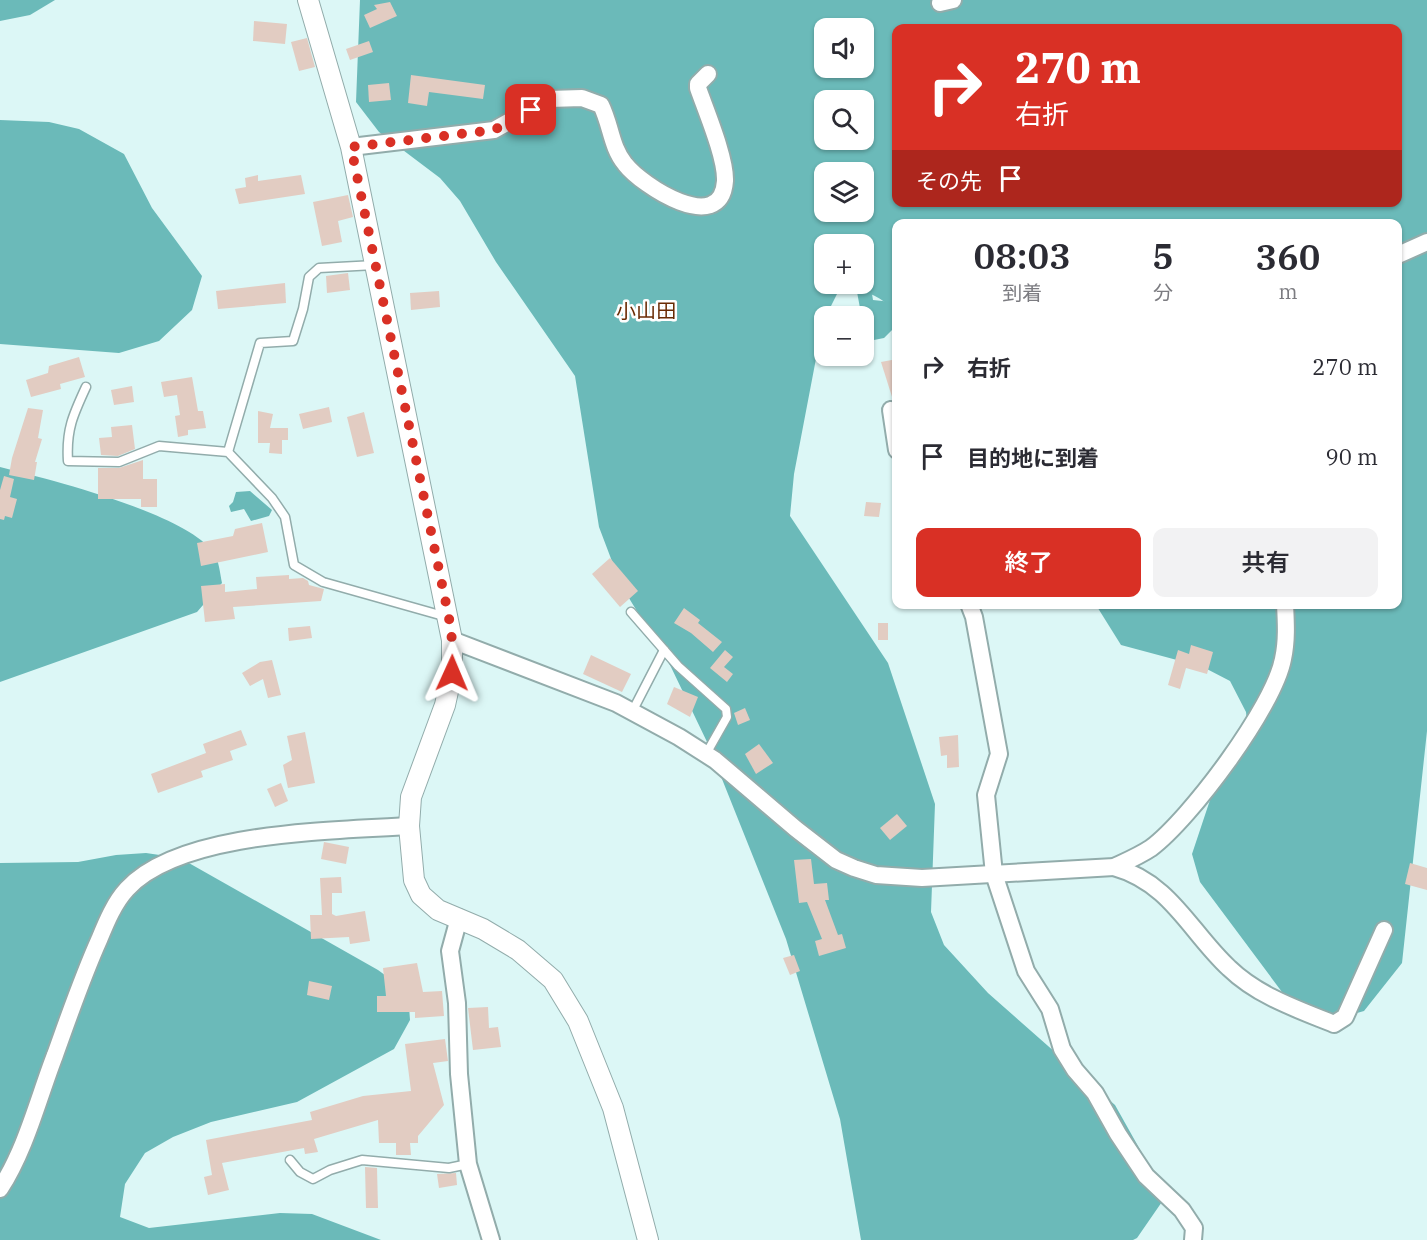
<!DOCTYPE html>
<html lang="ja">
<meta charset="utf-8">
<style>
body{margin:0;font-family:"IBM Plex Serif","Noto Sans JP",serif;background:#f2f2f3;color:#2b2b33;height:100vh;display:flex;flex-direction:column;font-size:22px;white-space:nowrap}
*{box-sizing:border-box;margin:0}
p{font-size:20px;color:#7c7c81}
.icon{flex:none;width:33px;height:33px;fill:none;stroke:currentColor;stroke-width:2;stroke-linecap:round;stroke-linejoin:round}
.map{position:relative;flex:1;overflow:hidden}
.panel{position:absolute;left:892px;top:219px;width:510px;height:390px;display:flex;flex-direction:column;background:#fff;border-radius:12px;box-shadow:0 2px 4px #0004}
.panel>*{flex:none}
.top-card{position:absolute;left:892px;top:24px;width:510px;height:183px;border-radius:12px;box-shadow:0 2px 4px #0004;background:#d93025;color:#fff;overflow:hidden}
.fabs{position:absolute;left:814px;top:18px;display:grid;gap:12px}
.fabs a{display:grid;place-items:center;width:60px;height:60px;border-radius:12px;background:#fff;box-shadow:0 2px 4px #0004;font-size:30px}
.pin{position:absolute;display:grid;place-items:center;width:51px;height:51px;color:#fff;margin:-26px;border-radius:12px;box-shadow:0 3px 9px #0006}
.me{position:absolute;width:66px;margin:-33px;rotate:1deg;stroke-linejoin:round;filter:drop-shadow(0 0 4px #0008)}
.turn{display:flex;align-items:center;gap:21px;height:126px;padding:0 24px;font-size:27px}
.turn .icon{width:78px;height:78px;stroke-width:2.5}
.turn b{display:block;font-size:42px;line-height:51px}
.then{display:flex;align-items:center;height:57px;padding:0 24px;background:#0003;gap:12px;font-size:22px}
.eta{display:flex;justify-content:space-evenly;align-items:center;height:102px;text-align:center}
.eta b{font-size:36px;font-weight:600;line-height:42px}
.action{display:flex;gap:12px;margin-top:auto;padding:12px 24px}
.action a{flex:1;height:69px;border-radius:12px;background:#d93025;color:#fff;font-size:24px;font-weight:600;line-height:69px;text-align:center}
.action a+a{background:#f2f2f3;color:#2b2b33}
ul{padding:0;list-style:none}
li{display:flex;align-items:center;gap:18px;height:90px;padding:0 24px}
li div{flex:1}
li b{display:block;font-size:22px}
li em{font-style:normal}
.map>svg:first-child{display:block}
.forest{fill:#6bbab9;fill-rule:evenodd}
.water{fill:#6ab9b8}
.building{fill:#e2ccc2}
.lines{fill:none;stroke-linecap:round;stroke-linejoin:round}
.service-casing{stroke:#92acab;stroke-width:11}
.minor-casing{stroke:#92acab;stroke-width:20}
.tertiary-casing{stroke:#92acab;stroke-width:22}
.service{stroke:#fff;stroke-width:8}
.minor{stroke:#fff;stroke-width:16}
.tertiary{stroke:#fff;stroke-width:20}
.route{stroke:#d93025;stroke-width:10;stroke-dasharray:0 18}
.labels{text-anchor:middle;stroke-width:5;stroke-linejoin:round;paint-order:stroke}
.quarter-label{font-size:20px;fill:#692b04;stroke:#fefefe}
</style>
<div class="map">
<svg width="1427" height="1240" viewBox="0 0 1427 1240">
<rect width="100%" height="100%" fill="#dcf7f6"/>
<g class="forest">
<polygon points="0,0 55,0 30,15 0,21"/>
<path d="M360 0H1427V731L1402 963 1364 1011 1336 1019 1285 996 1200 882 1192 854 1215 785 1248 731 1246 712 1230 681 1203 667 1121 645 1096 605 1398 604V224H897V313C880 295 864 288 839 290L823 322 794 474 790 516 888 663 935 804 931 912 944 945 988 993 1115 1105 1166 1196 1137 1238 1133 1240H861L840 1119 786 939 708 744 671 667 621 585 599 527 575 376 496 262 460 201 440 178 379 132 356 102ZM825 28H864V68H825ZM897 28H1398V202H897ZM825 100H864V140H825ZM825 172H864V212H825ZM825 244H864V284H825Z"/>
<polygon points="0,120 49,122 79,129 124,154 152,208 202,276 192,310 159,341 119,353 0,344"/>
<path d="M0 467C48 479 185 513 213 552 219 559 220 574 222 583L197 612 0 682Z"/>
<polygon points="146,853 180,858 378,970 408,992 410,1020 394,1049 297,1102 211,1122 173,1137 145,1153 125,1184 120,1217 149,1228 280,1213 312,1214 381,1240 0,1240 0,863 78,862 116,855"/>
</g>
<g class="water">
<polygon points="871,288 873,300 892,302 897,325 884,338 864,342 864,316 856,316 860,308 857,292"/>
<polygon points="250,491 272,510 269,516 251,521 244,509 231,512 229,506 233,502 236,492"/>
</g>
<g class="building">
<polygon points="390,2 397,16 370,28 364,15 377,9 374,5"/>
<polygon points="254,21 287,24 285,44 253,41"/>
<polygon points="307,38 315,67 299,71 291,42"/>
<polygon points="369,41 373,52 350,60 346,49"/>
<polygon points="411,75 485,85 483,99 429,92 427,106 408,103"/>
<polygon points="389,83 391,100 369,102 368,85"/>
<polygon points="258,175 258,181 301,175 305,194 239,204 235,189 246,187 245,178"/>
<polygon points="348,195 353,217 338,221 342,242 322,246 313,202"/>
<polygon points="348,273 350,290 327,293 326,276"/>
<polygon points="285,283 286,303 218,309 216,291"/>
<polygon points="439,291 440,307 411,310 410,293"/>
<polygon points="79,357 85,377 60,384 61,389 31,397 26,380 48,373 49,366"/>
<polygon points="897,359 897,402 893,400 881,362"/>
<polygon points="192,377 198,411 203,411 206,428 188,430 188,435 178,437 175,416 180,415 177,395 164,397 161,382"/>
<polygon points="132,386 134,402 114,405 111,390"/>
<polygon points="329,407 332,422 303,429 299,414"/>
<polygon points="28,408 43,410 38,438 42,439 35,462 37,462 34,480 9,475 12,458"/>
<polygon points="258,411 273,414 270,428 288,428 288,440 282,440 282,454 269,453 270,443 258,443"/>
<polygon points="364,412 374,453 357,457 347,417"/>
<polygon points="132,425 135,449 118,456 101,455 99,438 112,437 111,427"/>
<polygon points="143,460 143,479 157,479 157,507 141,507 141,499 98,499 98,468 119,468"/>
<polygon points="4,476 14,479 10,497 17,499 12,518 5,516 4,520 0,519 0,490"/>
<polygon points="866,502 881,503 879,517 864,516"/>
<polygon points="262,523 268,552 201,566 197,543 233,536 235,529"/>
<polygon points="610,558 638,591 620,607 592,574"/>
<polygon points="289,575 289,579 303,578 308,581 309,585 324,589 321,601 233,607 235,619 205,622 201,586 225,584 225,592 257,589 256,577"/>
<polygon points="684,608 700,620 698,623 722,642 713,652 691,633 674,623"/>
<rect x="878" y="623" width="10" height="17"/>
<polygon points="310,626 312,638 289,641 288,628"/>
<polygon points="1191,645 1213,652 1207,674 1186,668 1180,689 1168,685 1178,650 1189,654"/>
<polygon points="725,650 733,657 724,667 733,674 727,682 710,668"/>
<polygon points="591,655 631,674 622,692 583,674"/>
<polygon points="272,660 281,695 268,698 263,679 250,686 242,673 260,662"/>
<polygon points="674,687 698,697 690,717 667,704"/>
<polygon points="745,708 750,720 738,725 734,713"/>
<polygon points="241,730 247,745 230,751 233,760 201,771 203,777 158,793 151,774 206,753 203,744"/>
<polygon points="305,732 315,783 288,788 283,765 292,760 287,736"/>
<polygon points="958,735 959,767 947,768 947,755 941,756 939,737"/>
<polygon points="759,744 773,763 756,774 745,754"/>
<polygon points="281,783 288,801 275,807 267,789"/>
<polygon points="897,814 907,826 890,840 880,828"/>
<polygon points="324,842 349,847 346,864 321,859"/>
<polygon points="811,859 814,884 827,883 829,900 825,900 838,935 842,934 846,948 819,956 815,941 822,939 807,902 799,903 794,860"/>
<polygon points="1410,863 1427,868 1427,890 1405,884"/>
<polygon points="341,877 342,893 332,893 332,914 336,916 365,911 370,941 350,944 349,937 311,939 310,915 322,915 320,878"/>
<polygon points="794,955 800,971 790,975 783,958"/>
<polygon points="417,963 423,992 442,991 444,1016 415,1018 415,1012 377,1012 377,996 386,996 383,968"/>
<polygon points="309,981 332,986 329,1000 307,995"/>
<polygon points="488,1007 489,1028 498,1027 501,1047 473,1050 468,1008"/>
<polygon points="445,1039 448,1061 433,1063 444,1105 418,1136 418,1143 410,1143 411,1155 396,1155 396,1143 379,1143 378,1120 314,1139 318,1152 305,1154 304,1148 222,1163 229,1190 208,1195 204,1177 212,1175 206,1140 312,1120 310,1112 363,1096 411,1091 405,1044"/>
<polygon points="365,1167 377,1168 378,1208 366,1208"/>
<polygon points="456,1173 457,1185 439,1188 437,1174"/>
</g>
<g class="lines">
<g class="service-casing">
<g id="service">
<path d="M86 387C73 415 66 430 68 461L119 462 159 446 228 452 272 498 285 517 294 565 323 582 447 617"/>
<polyline points="228,452 260,343 293,341 303,309 309,277 319,268 375,265"/>
<polyline points="631,612 678,666 726,709 727,717 706,754"/>
<polyline points="632,712 664,650"/>
<polyline points="290,1160 300,1172 313,1179 330,1170 362,1160 449,1168 468,1164"/>
</g>
</g>
<g class="minor-casing">
<g id="minor">
<polyline points="940,3 953,0"/>
<path d="M351 147 494 130 549 99 582 98 601 105C611 125 611 147 625 164 642 186 721 237 725 181 726 158 706 111 698 88V84L708 74"/>
<polyline points="1398,255 1427,242"/>
<polyline points="891,410 897,450"/>
<polyline points="969,604 974,617 999,754 986,795 994,874 1026,971 1050,1009 1062,1049 1075,1070 1095,1093 1118,1134 1146,1176 1182,1210 1194,1228 1193,1240"/>
<path d="M452 640 616 703 679 737 715 760 796 829 836 860 854 868 876 875 922 878 1114 867C1127 861 1139 856 1151 848 1190 819 1274 707 1283 659 1287 641 1286 623 1285 604"/>
<path d="M1114 867C1171 883 1190 932 1229 968 1258 996 1297 1009 1334 1024L1345 1017 1384 930"/>
<polyline points="459,918 450,951 457,1003 459,1074 468,1164 491,1240"/>
<path d="M0 1189C26 1149 38 1099 55 1055 69 1016 82 978 99 940 106 923 114 903 127 889 180 831 334 831 409 826"/>
</g>
</g>
<g class="tertiary-casing">
<polyline id="tertiary" points="308,0 351,147 452,640 452,673 445,705 411,797 409,826 414,880 421,895 438,910 483,929 518,950 553,980 578,1021 613,1108 648,1240"/>
</g>
<use href="#service" class="service"/>
<use href="#minor" class="minor"/>
<use href="#tertiary" class="tertiary"/>
</g>
<g class="lines">
<polyline class="route" points="452,673 452,640 449,618 351,147 494,130 531,110"/>
</g>
<g class="labels">
<g class="quarter-label">
<text x="646" y="318">小山田</text>
</g>
</g>
</svg>
<div class="fabs">
<a><svg class="icon" aria-label="sound" viewBox="0 0 24 24"><path d="M4 9h4l5-4v14l-5-4H4zM17 9q2 3 0 6"/></svg></a>
<a><svg class="icon" aria-label="search" viewBox="0 0 24 24"><circle cx="10" cy="10" r="6"/><path d="M15 15l6 6"/></svg></a>
<a><svg class="icon" aria-label="layers" viewBox="0 0 24 24"><path d="M12 4l9 5-9 5-9-5zM3 14l9 5 9-5"/></svg></a>
<a>+</a>
<a>−</a>
</div>
<div class="pin" style="left:531px;top:110px;background:#d93025"><svg class="icon" aria-label="arrive" viewBox="0 0 24 24"><path d="M6 21V4h12l-3 4 3 4H6"/></svg></div>
<svg class="me" style="left:452px;top:673px" viewBox="-20 -20 40 40"><path d="M0-17L14 15 0 8-14 15z" fill="#d93025" stroke="#fff" stroke-width="4"/></svg>
<div class="top-card">
<div class="turn"><svg class="icon" aria-label="right" viewBox="0 0 24 24"><path d="M7 20v-9h11M14 6l5 5-5 5"/></svg><div><b>270 m</b>右折</div></div>
<div class="then">その先<svg class="icon" aria-label="arrive" viewBox="0 0 24 24"><path d="M6 21V4h12l-3 4 3 4H6"/></svg></div>
</div>
<section class="panel">
<div class="eta">
<div><b>08:03</b><p>到着</p></div>
<div><b>5</b><p>分</p></div>
<div><b>360</b><p>m</p></div>
</div>
<ul>
<li><svg class="icon" aria-label="right" viewBox="0 0 24 24"><path d="M7 20v-9h11M14 6l5 5-5 5"/></svg><div><b>右折</b></div><em>270 m</em></li>
<li><svg class="icon" aria-label="arrive" viewBox="0 0 24 24"><path d="M6 21V4h12l-3 4 3 4H6"/></svg><div><b>目的地に到着</b></div><em>90 m</em></li>
</ul>
<div class="action"><a>終了</a><a>共有</a></div>
</section>
</div>
